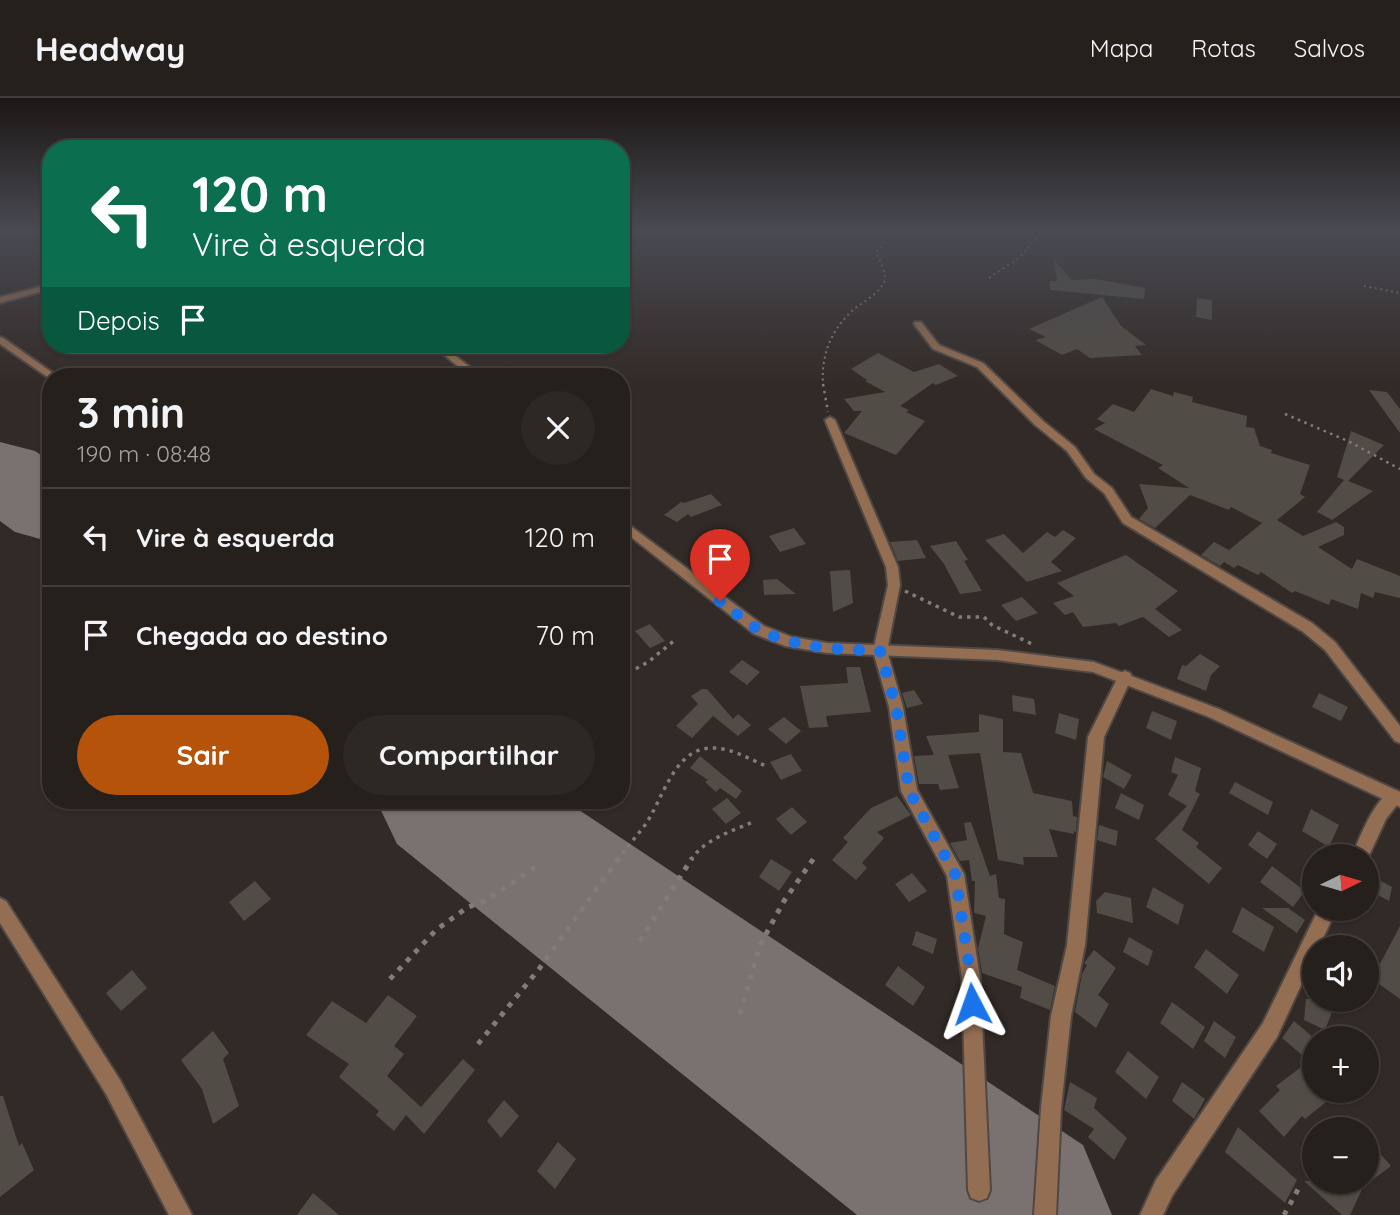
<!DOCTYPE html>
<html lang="pt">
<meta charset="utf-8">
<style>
body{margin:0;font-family:Quicksand,sans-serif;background:#2e2825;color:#f1f3f6;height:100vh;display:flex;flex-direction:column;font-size:26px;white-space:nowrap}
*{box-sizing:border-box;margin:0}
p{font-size:23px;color:#a4a3a3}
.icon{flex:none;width:38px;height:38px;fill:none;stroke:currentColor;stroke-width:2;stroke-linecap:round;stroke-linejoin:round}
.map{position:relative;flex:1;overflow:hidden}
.sheet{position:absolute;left:42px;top:270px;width:588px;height:441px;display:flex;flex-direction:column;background:#26201c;border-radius:28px;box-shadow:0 2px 5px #0004,0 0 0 2px #423e3b}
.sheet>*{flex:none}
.banner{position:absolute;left:42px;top:42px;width:588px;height:214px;border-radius:28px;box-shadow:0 2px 5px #0004,0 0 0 2px #423e3b;background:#0b6e4f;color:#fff;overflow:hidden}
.needle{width:46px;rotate:85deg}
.fabs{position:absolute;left:1302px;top:746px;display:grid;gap:14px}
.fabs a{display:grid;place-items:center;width:77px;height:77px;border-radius:50%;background:#26201c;box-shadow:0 2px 5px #0004,0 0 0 2px #423e3b;font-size:35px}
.pin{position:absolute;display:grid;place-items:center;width:60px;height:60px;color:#fff;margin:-72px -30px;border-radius:50% 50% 50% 0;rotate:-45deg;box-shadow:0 0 7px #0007}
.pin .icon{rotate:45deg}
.me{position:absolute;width:77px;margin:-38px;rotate:356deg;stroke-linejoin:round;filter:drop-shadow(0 0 5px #0008)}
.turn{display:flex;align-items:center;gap:24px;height:147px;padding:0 35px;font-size:32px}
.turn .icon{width:91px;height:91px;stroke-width:2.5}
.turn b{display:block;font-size:49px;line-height:60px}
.then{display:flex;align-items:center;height:66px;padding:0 35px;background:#0003;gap:14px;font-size:26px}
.round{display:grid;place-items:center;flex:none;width:74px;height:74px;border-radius:37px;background:#2e2825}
.summary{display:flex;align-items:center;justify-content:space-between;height:119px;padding:0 35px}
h1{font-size:42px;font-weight:700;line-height:52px}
.cta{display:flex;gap:14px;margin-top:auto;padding:14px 35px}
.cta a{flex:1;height:80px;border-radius:42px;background:#b45309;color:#fff;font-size:28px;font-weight:700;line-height:80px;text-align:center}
.cta a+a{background:#2e2825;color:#f1f3f6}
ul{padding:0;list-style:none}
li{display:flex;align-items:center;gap:21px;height:98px;padding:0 35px;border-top:2px solid #423e3b}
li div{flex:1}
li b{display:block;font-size:26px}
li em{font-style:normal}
header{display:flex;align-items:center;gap:42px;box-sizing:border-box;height:98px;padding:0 35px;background:#26201c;border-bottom:2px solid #423e3b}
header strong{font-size:33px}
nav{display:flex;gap:38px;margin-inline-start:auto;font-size:24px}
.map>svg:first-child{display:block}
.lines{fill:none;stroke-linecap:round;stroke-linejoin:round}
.runway{fill:#7a7270;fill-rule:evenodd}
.building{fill:#514c45}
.minor-casing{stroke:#504845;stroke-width:4}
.tertiary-casing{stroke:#504845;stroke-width:4}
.path-far3{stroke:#827b78;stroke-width:2;stroke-dasharray:2 3.5;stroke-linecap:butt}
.path-far2{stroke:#827b78;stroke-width:2.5;stroke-dasharray:2.5 4.5;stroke-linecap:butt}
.path-far1{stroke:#827b78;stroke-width:3.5;stroke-dasharray:3.5 5;stroke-linecap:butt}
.path{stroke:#827b78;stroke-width:5;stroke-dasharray:5 7;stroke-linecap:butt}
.minor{fill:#946e53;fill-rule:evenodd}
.tertiary{fill:#946e53;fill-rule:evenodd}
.route{stroke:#1a73e8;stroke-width:12;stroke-dasharray:0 21.6}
</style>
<header>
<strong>Headway</strong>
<nav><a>Mapa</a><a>Rotas</a><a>Salvos</a></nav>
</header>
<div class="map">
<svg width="1400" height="1117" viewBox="0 0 1400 1117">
<rect width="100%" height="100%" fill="#322a26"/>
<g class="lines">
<g class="runway">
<polygon points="0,344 35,353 51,364 51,444 15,434 0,423"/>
<polygon points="376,702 564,702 1083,1047 1112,1117 857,1117 397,746"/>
</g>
</g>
<g class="building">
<polygon points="1054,162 1072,182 1095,181 1145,190 1144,201 1050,192 1050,183 1057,183"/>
<polygon points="1102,199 1121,228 1146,247 1135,248 1142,257 1090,260 1077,251 1062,257 1035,242 1046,239 1029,231"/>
<polygon points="1197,200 1212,202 1212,222 1196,219"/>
<polygon points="878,255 914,274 939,266 958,278 936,287 933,285 900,308 909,312 906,314 925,323 896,357 844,335 862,313 854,313 844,301 885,294 865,283 867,282 851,271"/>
<polygon points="1151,291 1173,298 1174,294 1193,299 1192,304 1247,318 1246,329 1254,330 1260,348 1272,352 1271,355 1310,367 1300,396 1305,399 1277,422 1303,438 1336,424 1344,429 1344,437 1318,449 1352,471 1357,461 1400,478 1400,500 1375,494 1373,500 1361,495 1358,511 1331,501 1329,507 1295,493 1292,495 1261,474 1258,477 1238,467 1234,470 1224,464 1220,468 1201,457 1214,444 1229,452 1262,425 1231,409 1229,412 1190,397 1155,430 1139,421 1148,410 1139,386 1189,390 1158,370 1163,367 1094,331 1105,325 1097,321 1113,306 1134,314"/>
<polygon points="1369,292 1387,294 1400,311 1400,335"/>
<polygon points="1351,333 1384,347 1348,383 1373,393 1332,422 1317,414 1344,382 1337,379"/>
<polygon points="711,396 722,407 691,419 688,416 677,424 664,417 681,404 684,405"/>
<polygon points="794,430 806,446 780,454 769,438"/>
<polygon points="1063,432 1076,440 1051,464 1062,473 1027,484 985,442 1004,436 1023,455 1047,434 1055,439"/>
<polygon points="917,442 926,460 898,463 890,444"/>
<polygon points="956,443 968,462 964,463 982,493 960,496 944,466 930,448"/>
<polygon points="728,444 747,458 732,466 714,452"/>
<polygon points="1126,457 1178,493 1155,511 1182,532 1169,539 1143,519 1119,528 1116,525 1083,529 1073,514 1065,517 1053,505 1074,498 1057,485"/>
<polygon points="850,472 853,505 833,514 830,473"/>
<polygon points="777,481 796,496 764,497 763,482"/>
<polygon points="1022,499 1038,515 1016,523 1001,507"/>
<polygon points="650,526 665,543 650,550 635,533"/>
<polygon points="1200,556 1220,568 1211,577 1206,593 1177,581 1182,567 1186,568"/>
<polygon points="742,562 760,574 747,587 729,574"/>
<polygon points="846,569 860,569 871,614 826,618 828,629 809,630 800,588 848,585"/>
<polygon points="702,591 707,591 733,621 738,616 751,627 738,638 713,618 692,640 676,628 698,606 691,598"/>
<polygon points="914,592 923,606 907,610 902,595"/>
<polygon points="1319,595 1348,609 1341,623 1312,609"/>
<polygon points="1012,597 1034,601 1036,617 1013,613"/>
<polygon points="1152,613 1177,623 1171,642 1146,630"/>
<polygon points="1059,615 1079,621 1076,642 1055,635"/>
<polygon points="979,616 1003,621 1003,654 1021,655 1033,695 1072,703 1073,718 1077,719 1076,734 1074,733 1074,736 1049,731 1058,759 1023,759 1024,767 998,762 980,655 948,657 959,690 940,692 938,686 919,686 914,658 934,657 926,638 979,634"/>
<polygon points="784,619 801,633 786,646 768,631"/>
<polygon points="791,656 802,673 781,682 770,664"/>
<polygon points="700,658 742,693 736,701 720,690 716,694 705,684 708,682 690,670"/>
<polygon points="1175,659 1201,670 1195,693 1200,696 1182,732 1199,745 1196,749 1222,770 1209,786 1155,741 1187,708 1168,697 1178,677 1171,674"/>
<polygon points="1107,663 1132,677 1124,691 1103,679"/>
<polygon points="1235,684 1273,704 1268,717 1229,695"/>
<polygon points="1121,695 1144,707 1139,722 1115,710"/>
<polygon points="897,698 911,717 877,734 884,740 862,765 867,770 856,782 832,762 848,744 843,740 871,710"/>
<polygon points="727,700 741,715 726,726 712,711"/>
<polygon points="792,709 807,724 791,737 776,721"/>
<polygon points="1311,711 1339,727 1329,749 1302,733"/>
<polygon points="971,724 990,778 996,776 999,800 1005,801 1004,836 1023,844 1017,872 1055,888 1050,912 1020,900 1022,889 982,875 978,850 986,818 974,815 975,783 972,783 969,762 960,763 950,745 967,742 964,725"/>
<polygon points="1099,727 1118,733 1116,748 1097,742"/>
<polygon points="1258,733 1277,746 1267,761 1248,747"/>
<polygon points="771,761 792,774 779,793 759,779"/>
<polygon points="1272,768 1305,793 1293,809 1260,784"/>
<polygon points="912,775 927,793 909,804 895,786"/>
<polygon points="1370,777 1392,789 1389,803 1367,791"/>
<polygon points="255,783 271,801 244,823 229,804"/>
<polygon points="1153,789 1184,807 1178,827 1146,809"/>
<polygon points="1105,794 1131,800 1133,825 1097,815 1096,803"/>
<polygon points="1242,809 1274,829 1264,854 1232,834"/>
<polygon points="1262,810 1288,810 1305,822 1297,835"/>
<polygon points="1400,828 1400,901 1372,881"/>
<polygon points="916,833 937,841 933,856 912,847"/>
<polygon points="1129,839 1153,853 1148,868 1123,854"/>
<polygon points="1206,851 1239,877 1227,896 1194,869"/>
<polygon points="1094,852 1116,870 1098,897 1109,906 1096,930 1075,914 1082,876 1087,867 1084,865"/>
<polygon points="898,868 925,889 913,908 885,887"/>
<polygon points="132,872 147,890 121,913 106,895"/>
<polygon points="388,897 417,918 394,948 404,956 387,978 421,1009 463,961 475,972 424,1036 406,1017 394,1033 376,1017 379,1013 339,979 349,966 306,937 332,903 366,925"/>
<polygon points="1306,901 1337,901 1325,932 1304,922"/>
<polygon points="1172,904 1205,929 1193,951 1160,925"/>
<polygon points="1214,923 1236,939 1225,960 1204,943"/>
<polygon points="1294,923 1314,940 1314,992 1341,992 1305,1021 1302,1018 1284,1039 1259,1013 1280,992 1276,988 1309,963 1282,940"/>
<polygon points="213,933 229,955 223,961 239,1008 213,1026 202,991 181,962"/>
<polygon points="1128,953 1159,979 1146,1001 1115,974"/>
<polygon points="1070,984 1097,1000 1094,1010 1127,1040 1114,1062 1088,1039 1094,1031 1064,1012"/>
<polygon points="1182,984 1205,1001 1194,1021 1172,1003"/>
<polygon points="0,998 3,998 19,1048 22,1045 34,1072 0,1099"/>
<polygon points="504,1002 519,1018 501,1040 487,1023"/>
<polygon points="1238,1029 1297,1082 1285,1105 1225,1054"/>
<polygon points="1367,1041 1391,1068 1367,1086"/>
<polygon points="558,1044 576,1061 555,1091 537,1073"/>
<polygon points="1304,1083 1366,1083 1350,1117 1342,1117"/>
<polygon points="313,1095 339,1117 297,1117"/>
</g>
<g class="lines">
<g class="minor-casing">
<g id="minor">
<polygon points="51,186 51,191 0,205 0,199"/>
<polygon points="915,224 921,224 939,247 983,265 1043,323 1075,349 1094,376 1112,390 1131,419 1312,525 1335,544 1400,628 1400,645 1395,643 1325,552 1302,533 1123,425 1104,395 1086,380 1067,353 1035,327 977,269 933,251 914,226"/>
<polygon points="0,239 3,240 57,278 49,280 0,246"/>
<polygon points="830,319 835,322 898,469 900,487 887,553 903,609 917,692 964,776 980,880 990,1092 987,1100 979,1103 971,1100 968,1092 962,880 947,778 901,693 889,609 873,553 888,487 886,469 825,322"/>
<polygon points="1125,573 1130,575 1132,579 1104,639 1085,847 1071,918 1061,1010 1056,1117 1034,1117 1041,1010 1051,918 1067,847 1088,639 1120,575"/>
<path d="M1394 692 1400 694V703L1386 721 1367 762V758H1352C1360 739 1375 699 1394 692Z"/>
<polygon points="0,800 6,803 120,982 192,1117 169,1117 106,996 0,825"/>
<polygon points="1319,810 1337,810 1319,849 1314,849 1314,859 1277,939 1172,1098 1163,1117 1140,1117 1156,1082 1263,925"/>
</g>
</g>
<g class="tertiary-casing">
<g id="tertiary">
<polygon points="432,247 442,247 481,278 470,278"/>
<polygon points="621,421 764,528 792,539 827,545 997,552 1094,564 1219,611 1400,694 1400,709 1209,619 1093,574 997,562 827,555 785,548 754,536 621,431"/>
</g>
</g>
<g class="path-far3">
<polyline points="989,180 1019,160 1037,140 1057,132"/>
<polyline points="1364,188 1400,195"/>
<path d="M823 288C821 258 830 234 851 214 861 204 884 194 885 180 885 172 879 161 876 154L885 144V132"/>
</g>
<g class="path-far2">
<polyline points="823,286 828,314"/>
<polyline points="1285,316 1348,343 1400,371"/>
</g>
<g class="path-far1">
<polyline points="905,493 959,519 984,519 992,527 1034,547"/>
<polyline points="621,579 648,564 675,542"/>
<polyline points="458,710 467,702"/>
<path d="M617 762C626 750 636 739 645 727 661 705 672 658 703 651 725 646 747 660 766 668"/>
<path d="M691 762C703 742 732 733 753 724"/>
</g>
<g class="path">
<polyline points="640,843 692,760"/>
<polyline points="390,881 436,832 468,809 485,803 537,768"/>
<polyline points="740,916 760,847 784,803 814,760"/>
<polyline points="478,946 539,871 619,760"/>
<polyline points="1284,1117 1301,1086"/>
</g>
<use href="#minor" class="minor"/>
<use href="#tertiary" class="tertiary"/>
</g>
<linearGradient id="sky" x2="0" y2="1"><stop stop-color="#1c1715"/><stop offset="0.46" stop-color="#494a52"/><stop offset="1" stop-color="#494a52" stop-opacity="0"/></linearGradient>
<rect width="1400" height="288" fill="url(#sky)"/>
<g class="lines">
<path class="route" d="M720 503C733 512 746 525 760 532 797 551 840 551 880 553L896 609 909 693 955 776 971 880 972 906"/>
</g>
</svg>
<div class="fabs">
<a><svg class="needle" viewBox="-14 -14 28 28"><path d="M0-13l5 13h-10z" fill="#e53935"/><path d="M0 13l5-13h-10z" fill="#a4a3a3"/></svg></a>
<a><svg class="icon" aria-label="sound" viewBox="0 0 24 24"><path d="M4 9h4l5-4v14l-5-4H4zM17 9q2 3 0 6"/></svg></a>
<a>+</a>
<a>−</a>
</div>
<div class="pin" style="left:720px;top:503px;background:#d93025"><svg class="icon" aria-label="arrive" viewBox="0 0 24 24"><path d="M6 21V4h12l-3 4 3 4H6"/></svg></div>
<svg class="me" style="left:972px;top:906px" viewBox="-20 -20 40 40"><path d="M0-17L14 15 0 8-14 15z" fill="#1a73e8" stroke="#fff" stroke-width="4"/></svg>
<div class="banner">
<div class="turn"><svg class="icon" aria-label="left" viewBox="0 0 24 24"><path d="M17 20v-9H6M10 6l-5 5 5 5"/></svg><div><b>120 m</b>Vire à esquerda</div></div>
<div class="then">Depois<svg class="icon" aria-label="arrive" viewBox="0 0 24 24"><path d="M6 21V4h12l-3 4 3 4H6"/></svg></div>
</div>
<section class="sheet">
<div class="summary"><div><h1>3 min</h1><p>190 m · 08:48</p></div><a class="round"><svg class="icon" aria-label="close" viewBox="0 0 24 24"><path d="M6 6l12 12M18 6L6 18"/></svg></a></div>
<ul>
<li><svg class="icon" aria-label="left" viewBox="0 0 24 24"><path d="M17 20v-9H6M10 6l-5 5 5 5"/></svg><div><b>Vire à esquerda</b></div><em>120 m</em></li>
<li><svg class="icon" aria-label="arrive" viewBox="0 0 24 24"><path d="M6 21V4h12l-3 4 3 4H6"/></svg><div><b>Chegada ao destino</b></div><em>70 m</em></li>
</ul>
<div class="cta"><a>Sair</a><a>Compartilhar</a></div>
</section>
</div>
